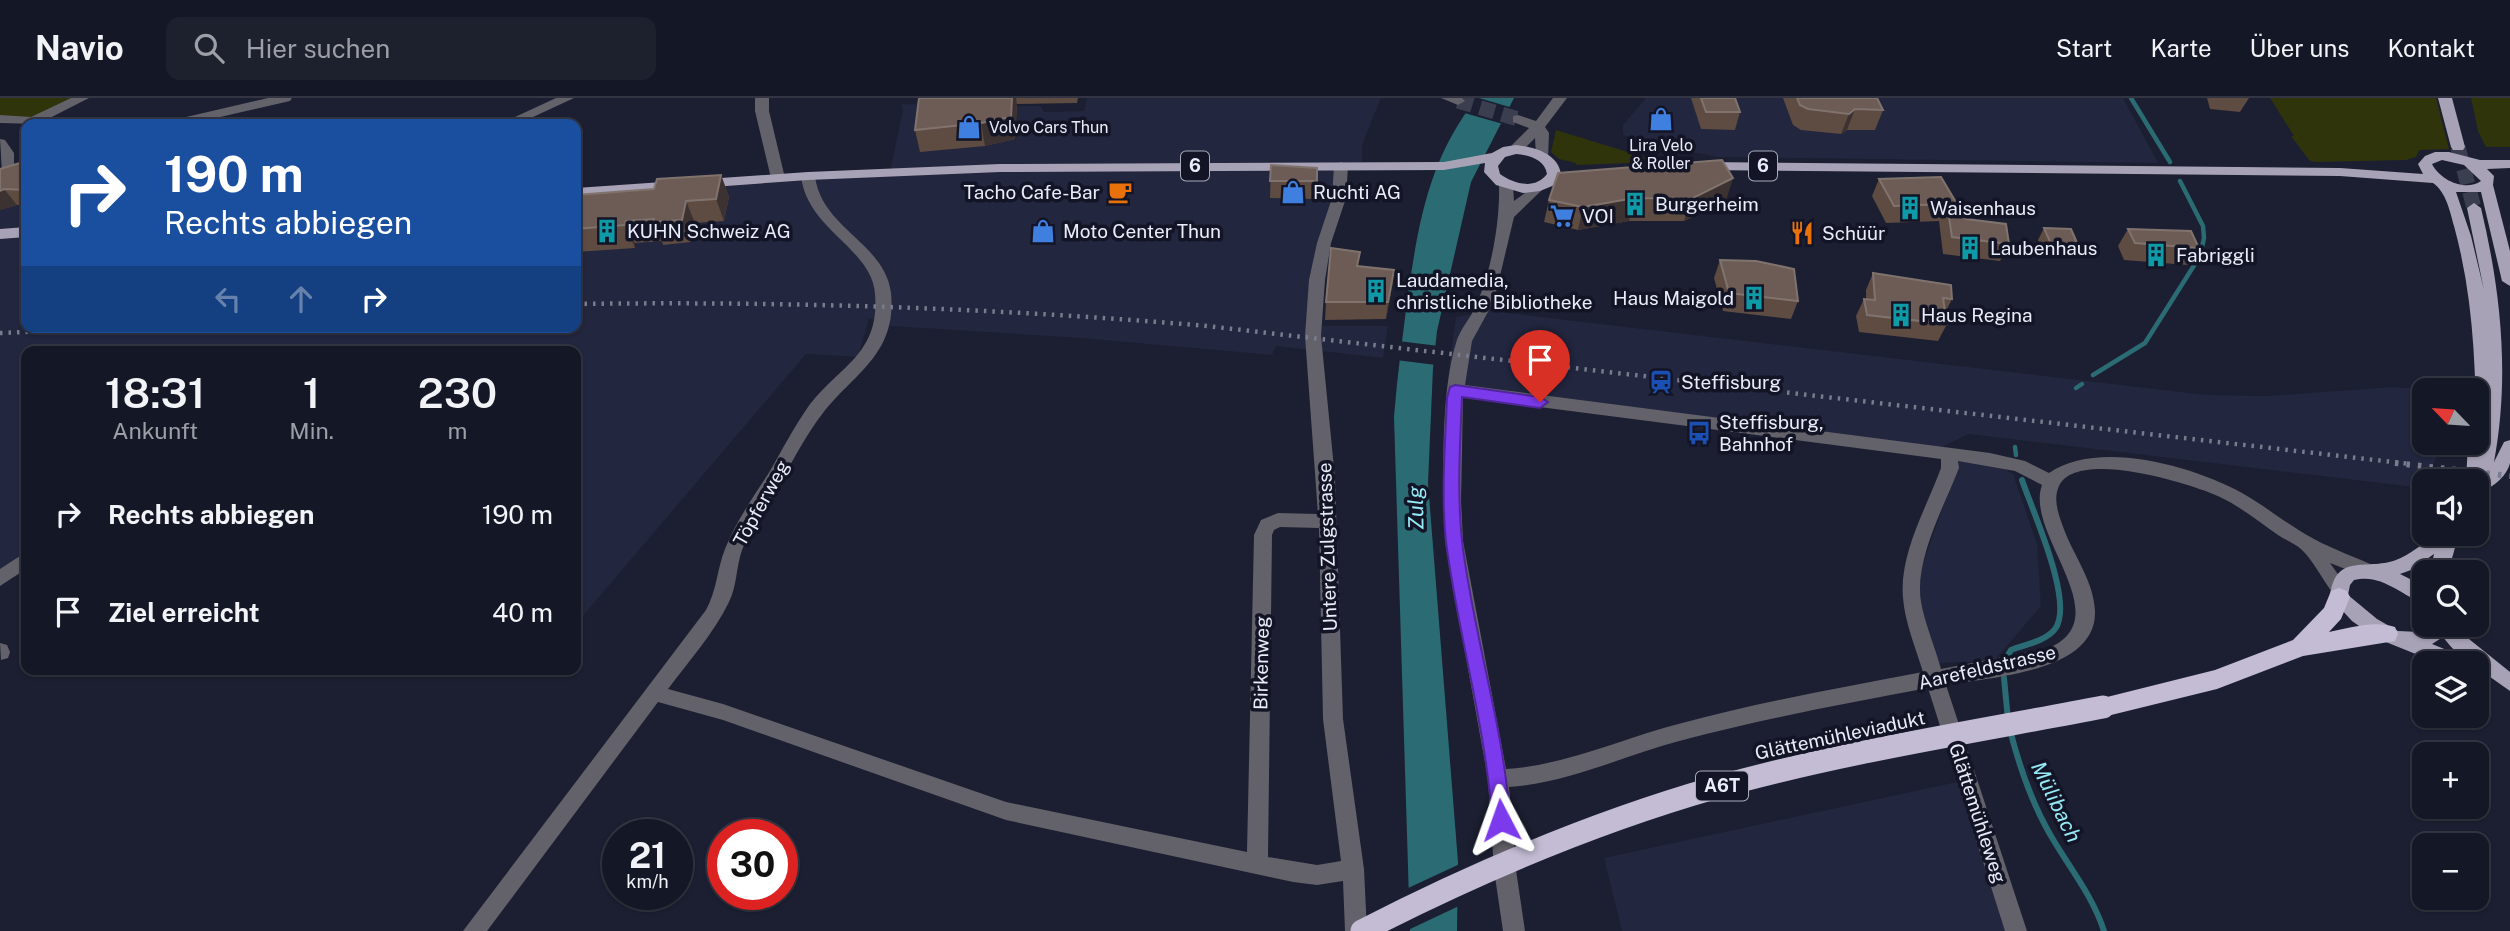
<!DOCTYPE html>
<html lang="de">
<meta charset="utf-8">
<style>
body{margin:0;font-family:"Public Sans",sans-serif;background:#1d202d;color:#f1f3f6;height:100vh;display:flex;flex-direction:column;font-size:26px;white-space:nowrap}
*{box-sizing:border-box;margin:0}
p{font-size:23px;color:#9d9fa7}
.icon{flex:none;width:38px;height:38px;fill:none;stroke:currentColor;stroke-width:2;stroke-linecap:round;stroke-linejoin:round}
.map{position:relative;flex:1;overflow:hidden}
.details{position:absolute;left:21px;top:248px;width:560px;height:329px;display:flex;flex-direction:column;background:#141725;border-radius:14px;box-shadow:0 2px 5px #0004,0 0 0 2px #333642}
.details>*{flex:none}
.hud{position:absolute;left:21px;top:21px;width:560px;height:214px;border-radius:14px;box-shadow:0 2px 5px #0004,0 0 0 2px #333642;background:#1a4fa0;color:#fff;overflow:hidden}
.needle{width:46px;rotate:295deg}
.tools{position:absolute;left:2412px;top:280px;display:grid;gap:14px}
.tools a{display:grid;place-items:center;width:77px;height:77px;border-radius:14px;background:#141725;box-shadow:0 2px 5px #0004,0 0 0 2px #333642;font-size:35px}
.speed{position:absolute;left:602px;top:721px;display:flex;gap:14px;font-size:35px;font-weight:700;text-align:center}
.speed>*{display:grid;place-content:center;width:91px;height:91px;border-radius:50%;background:#141725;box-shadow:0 2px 5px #0004,0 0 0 2px #333642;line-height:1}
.speed small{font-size:18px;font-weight:400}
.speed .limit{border:10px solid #d22;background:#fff;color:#111}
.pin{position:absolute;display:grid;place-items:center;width:60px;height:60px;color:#fff;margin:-72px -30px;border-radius:50% 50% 50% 0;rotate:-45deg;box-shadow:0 0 7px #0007}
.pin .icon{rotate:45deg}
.me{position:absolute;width:77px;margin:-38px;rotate:356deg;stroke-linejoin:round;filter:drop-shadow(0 0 5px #0008)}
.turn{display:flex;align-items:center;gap:24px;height:147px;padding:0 28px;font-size:32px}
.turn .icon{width:91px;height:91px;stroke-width:2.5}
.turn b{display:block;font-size:49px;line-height:60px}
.lanes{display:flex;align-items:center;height:66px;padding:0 28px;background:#0003;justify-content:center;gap:35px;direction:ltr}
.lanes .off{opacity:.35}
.eta{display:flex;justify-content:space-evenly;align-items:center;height:119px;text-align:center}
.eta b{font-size:42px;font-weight:600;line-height:49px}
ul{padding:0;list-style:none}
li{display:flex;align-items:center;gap:21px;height:98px;padding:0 28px}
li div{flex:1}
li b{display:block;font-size:26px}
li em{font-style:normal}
header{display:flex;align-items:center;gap:42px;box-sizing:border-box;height:98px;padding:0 35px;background:#141725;border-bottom:2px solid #333642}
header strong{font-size:33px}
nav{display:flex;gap:38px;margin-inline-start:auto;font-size:24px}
.search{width:490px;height:63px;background:#1d202d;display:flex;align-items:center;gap:18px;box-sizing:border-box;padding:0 24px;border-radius:14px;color:#9d9fa7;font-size:26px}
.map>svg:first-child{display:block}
.built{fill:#22263e}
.green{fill:#30340b}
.water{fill:#2b6b73}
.pier{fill:#1b1f31}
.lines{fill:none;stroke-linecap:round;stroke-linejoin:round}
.stream-far1{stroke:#2b6b73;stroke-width:4.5}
.stream{stroke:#2b6b73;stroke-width:6}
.minor-tunnel{stroke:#3a3e4f;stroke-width:15;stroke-dasharray:15 8;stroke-linecap:butt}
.major-tunnel{stroke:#3a3e4f;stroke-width:15;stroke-dasharray:15 8;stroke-linecap:butt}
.minor{fill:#63616a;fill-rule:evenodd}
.major{fill:#a8a2b6;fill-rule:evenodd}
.highway{fill:#c3bcd4;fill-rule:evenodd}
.rail-far1{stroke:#787c8c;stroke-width:4.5;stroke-dasharray:2.5 6;stroke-linecap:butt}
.rail{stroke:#787c8c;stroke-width:6;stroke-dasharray:3.5 8;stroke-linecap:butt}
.highway-bridge{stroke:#c3bcd4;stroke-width:23}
.wall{fill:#5e4b41}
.shaded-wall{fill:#3d3232}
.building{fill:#6c5c55;stroke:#80736e;stroke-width:2}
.route{fill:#7c3aed;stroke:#51269a;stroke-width:2}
.labels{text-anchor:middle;stroke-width:7;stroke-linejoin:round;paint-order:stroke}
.far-poi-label{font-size:16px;fill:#e9ecf9;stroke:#131526;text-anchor:start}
.shield{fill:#131526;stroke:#a9acba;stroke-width:2}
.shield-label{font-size:18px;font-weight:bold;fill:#e9ecf9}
.poi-label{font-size:19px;fill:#e9ecf9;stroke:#131526;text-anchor:start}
.street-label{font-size:19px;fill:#e9ecf9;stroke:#131526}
.water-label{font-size:21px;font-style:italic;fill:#96eaf6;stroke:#131526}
</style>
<header>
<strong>Navio</strong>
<div class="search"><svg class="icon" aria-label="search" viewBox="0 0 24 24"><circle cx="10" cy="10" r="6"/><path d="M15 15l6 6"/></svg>Hier suchen</div>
<nav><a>Start</a><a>Karte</a><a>Über uns</a><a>Kontakt</a></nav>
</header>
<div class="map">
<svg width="2510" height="833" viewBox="0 0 2510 833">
<rect width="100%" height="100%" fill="#1b1f31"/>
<g class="built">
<polygon points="1087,0 1381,0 1362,47 1362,68 1342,68 1313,228 1388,228 1383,260 1276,248 1272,257 1081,240 891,228 869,220 858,259 806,256 576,526 576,254 26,254 26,460 0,480 0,77 26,69 26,229 576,229 576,95 890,74 903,11 901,6 1041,8 1044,14 1084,13"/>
<polygon points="1646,0 2123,0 2158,65 1718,59 1632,43 1623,36 1623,27"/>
<polygon points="1491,213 2206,297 2267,298 2392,289 2448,292 2424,292 2424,345 2443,345 2426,383 2424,383 2423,390 1968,336 1932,354 1468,299 1449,268 1456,219"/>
<polygon points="1960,361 2004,371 2013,376 2037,446 2041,508 1994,563 1939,565 1918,511 1918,479"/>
<polygon points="1966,682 2014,833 1622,833 1604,760"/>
</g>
<g class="green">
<polygon points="0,0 75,0 34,20 0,18"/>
<polygon points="2270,0 2436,0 2449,51 2419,52 2416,59 2406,62 2314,64 2309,62 2291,38 2294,38"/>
<polygon points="2471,0 2510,0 2510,49 2486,49 2478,33"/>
<polygon points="1556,32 1657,63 1658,64 1576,67 1576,65 1559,61 1551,54"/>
</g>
<path class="water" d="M1477 0H1514L1471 84 1437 233 1433 270 1428 385 1458 764 1457 833H1410L1394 319C1397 278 1403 237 1408 196 1419 123 1429 60 1477 0Z"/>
<g class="pier">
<polygon points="1472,0 1479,0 1513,10 1503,26 1461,14"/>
<polygon points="1398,243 1439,248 1436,267 1396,262"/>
<polygon points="1462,765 1461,807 1406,833 1406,791"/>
</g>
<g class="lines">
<g class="stream-far1">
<polyline points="2131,0 2170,64"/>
<polyline points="2093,277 2145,245 2200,158 2204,140 2203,128 2180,83"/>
<polyline points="2076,290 2082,286"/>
<polyline points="2015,349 2016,357"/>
</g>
<g class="stream">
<path d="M2008 557 2011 552C2024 547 2046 543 2055 531 2075 505 2032 412 2022 382"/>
<polyline points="2004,580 2008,622"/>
<path d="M2010 632C2020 671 2033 709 2054 743 2072 773 2093 799 2104 833"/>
</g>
<polyline class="minor-tunnel" points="1458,3 1518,21"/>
<polyline class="major-tunnel" points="2458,49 2474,110"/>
<g class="minor">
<polygon points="71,0 89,0 38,26 0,25 0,17 31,19"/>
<polygon points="268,0 292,0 290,3 190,26 167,26 169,23"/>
<polygon points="556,0 574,0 518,26 500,26"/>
<polygon points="755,0 769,0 769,13 785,80 783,83 773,83 771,80 755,13"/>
<polygon points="1441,0 1462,0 1465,3 1458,7"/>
<polygon points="1553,0 1567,0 1545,29 1549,35 1548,61 1543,62 1536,58 1535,40 1520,55 1510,55 1510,49 1529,30 1513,24 1513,18 1518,17 1536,23"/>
<polygon points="0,41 5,42 14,55 14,77 4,77 2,74"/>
<path d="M1341 64 1348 68 1346 100 1331 145 1325 182 1321 238 1335 380 1343 621 1364 771 1367 833H1345L1343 783 1317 787 1293 784 1006 722 723 622 658 604 487 833H463L706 512C717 492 717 471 725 451 736 423 754 398 770 373 782 352 794 329 808 309 838 268 880 257 875 196 872 150 807 132 801 78L808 74 815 78C821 130 885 145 891 195 897 256 854 275 823 315 808 334 796 357 784 378 770 402 752 426 742 452 736 469 737 488 729 504 714 535 689 563 668 591L723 606 1006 704 1247 754 1254 437 1261 422 1278 415 1318 416 1305 238 1309 182 1317 145 1332 100 1334 68ZM1280 429 1319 430 1323 621 1341 763 1317 767 1268 759 1272 437 1274 432Z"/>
<path d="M1506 83 1513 87 1514 103 1537 86 1544 90 1514 119 1494 203 1472 243 1465 287 1990 355 2025 363 2049 375C2098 341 2193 368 2242 395 2267 409 2289 428 2314 441 2334 452 2356 459 2377 469L2380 474 2377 479 2371 481 2330 465 2347 489 2344 494 2338 496 2332 494C2322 481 2313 462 2301 451 2294 445 2285 442 2278 437 2259 424 2241 409 2220 399 2192 386 2077 350 2059 388 2052 403 2060 420 2065 434 2075 459 2094 485 2095 513 2097 575 1989 579 1946 587L2027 833H2005L1928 590C1846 605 1764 621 1683 642 1625 657 1569 685 1509 689L1516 772 1525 833H1503L1494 772 1488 681 1445 443C1443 388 1440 296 1456 245 1460 230 1473 218 1478 203 1492 169 1500 123 1499 87ZM1463 299 1941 361V370C1926 411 1899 456 1903 500 1905 525 1916 551 1923 574 1843 589 1761 604 1682 625 1623 640 1567 667 1506 671L1463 443 1461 403ZM1958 363 2015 373 2042 387C2024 436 2120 519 2049 550L1941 571C1935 549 1925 526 1921 504 1914 462 1944 409 1959 370Z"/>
<polygon points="26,454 26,471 0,488 0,471"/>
<polygon points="0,545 7,547 10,554 8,560 1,562"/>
</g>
<g class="major">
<polygon points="2438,0 2452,0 2465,49 2463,52 2453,52 2451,49"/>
<path d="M1516 47C1534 49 1558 55 1561 76L1577 75 1584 79 1582 82 1557 86 1540 93 1523 95 1496 87 1484 74 1485 65 1444 72 1000 74 808 82 576 99V90L808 74 1000 66 1444 64 1492 55 1503 49ZM1516 56C1529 57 1545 62 1547 76 1535 92 1514 86 1500 76L1498 68 1505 59Z"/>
<path d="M2435 54H2449L2480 62H2510V70L2487 71 2494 78 2493 87 2510 153V188L2502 183 2481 94H2456L2471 138 2484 192 2467 110 2474 105 2481 110C2501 194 2510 278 2494 364L2504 344 2510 342C2510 349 2510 358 2510 365 2507 379 2489 394 2476 393V383H2466L2468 345H2476C2476 273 2474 201 2454 128 2450 113 2446 94 2433 85L2340 78 1702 72 1695 68 1702 64 2340 70 2423 76 2418 66 2425 58ZM2442 62 2464 67 2481 83C2465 94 2440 82 2432 66Z"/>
<polygon points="26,129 26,139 0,141 0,131"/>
<path d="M2437 436H2459L2448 474H2430L2434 456 2411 472 2400 476 2424 488V505C2400 497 2382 475 2354 482L2350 487 2348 497 2377 521 2398 533 2420 534 2430 527H2455L2464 537 2510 574V593L2476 569V565C2463 564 2451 549 2443 539L2432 546 2464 559 2466 565H2438L2376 540 2352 523 2330 499C2335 454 2365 473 2396 462 2410 457 2424 444 2437 436Z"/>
</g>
<path class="highway" d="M2339 490 2347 493 2350 499 2341 521 2329 534C2350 530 2374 522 2395 529L2398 536 2395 543 2303 558 2217 591 2103 619 2095 616 2091 609 2095 602 2215 572 2293 542 2324 510 2331 493Z"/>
<g class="rail-far1">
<path d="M576 206C787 203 997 210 1207 228L2410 366"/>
<polyline points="324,234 337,229"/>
<polyline points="0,235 149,229"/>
</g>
<polyline class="rail" points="2395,365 2510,378"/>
<path class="highway-bridge" d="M1362 833C1475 775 1592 725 1714 690 1842 654 1973 634 2103 609"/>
</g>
<g class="wall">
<polygon points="919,0 1078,0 1077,5 1017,6 1015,41 985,48 920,54 915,32"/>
<polygon points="1691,0 1735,0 1740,14 1735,32 1701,31"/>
<polygon points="1783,0 1877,0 1883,12 1875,32 1847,32 1841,36 1801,32 1793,27"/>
<polygon points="2207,0 2249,0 2240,14 2210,11"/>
<polygon points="26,63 26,107 17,107 0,112 0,71"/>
<polygon points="1271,67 1317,83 1316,101 1270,100"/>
<polygon points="1558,75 1726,103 1684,123 1629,123 1578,132 1544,124 1549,102"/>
<polygon points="721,77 729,99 724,123 695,125 691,144 663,147 662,143 635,145 635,150 576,154 576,97 654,91"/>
<polygon points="1941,79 1966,121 2009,146 2000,163 1943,156 1939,123 1886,125 1872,98 1879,81"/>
<polygon points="2044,130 2078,147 2072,159 2045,157 2038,142"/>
<polygon points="2128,131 2199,150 2188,167 2124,162 2118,148"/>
<polygon points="1720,162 1798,203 1791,221 1723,213 1714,180"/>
<polygon points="1359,169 1394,172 1392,189 1386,221 1325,222 1326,204"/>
<polygon points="1873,175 1952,201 1945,215 1947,226 1938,243 1859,234 1856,218 1864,201 1866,201 1866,192"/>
</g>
<g class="shaded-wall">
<polygon points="1012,0 1016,0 1017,6 1015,41 985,48 981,25"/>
<polygon points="1855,11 1847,32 1841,36 1849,16"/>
<polygon points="721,77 729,99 724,123 716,101"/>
<polygon points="1733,80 1726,103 1684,123 1691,101"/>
<polygon points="4,91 17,107 0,112 0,93"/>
<polygon points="1635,100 1629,123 1578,132 1583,109"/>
<polygon points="686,103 695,125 691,144 682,122"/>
<polygon points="626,123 635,145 635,150 625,127"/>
<polygon points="1394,172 1392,189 1386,221 1388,204"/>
</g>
<g class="building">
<polygon points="919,0 1012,0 1011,19 981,25 915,32"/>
<polygon points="1701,0 1735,0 1740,14 1706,14"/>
<polygon points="1797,0 1877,0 1883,12 1855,11 1849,16 1808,11 1800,7"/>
<polygon points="1722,62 1733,80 1691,101 1635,100 1583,109 1549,102 1558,75"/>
<polygon points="26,63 26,92 4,91 0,93 0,71"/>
<polygon points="1271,67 1317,70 1317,83 1270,83"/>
<polygon points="721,77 716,101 686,103 682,122 654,124 654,121 626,123 625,127 576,131 576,97 654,91 657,81"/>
<polygon points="1941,79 1966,121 2006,126 2009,146 1952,139 1947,106 1894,108 1879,81"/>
<polygon points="2044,130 2071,131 2078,147 2051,146"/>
<polygon points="2128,131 2191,133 2199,150 2135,145"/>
<polygon points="1331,150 1360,154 1357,168 1394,172 1388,204 1326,204"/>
<polygon points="1720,162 1756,163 1794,171 1798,203 1729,195"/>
<polygon points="1873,175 1951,187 1952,201 1943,200 1947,226 1867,217 1864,201 1875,202"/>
</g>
<path class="route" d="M1455 287 1540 299 1548 304 1540 310 1462 299C1460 346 1457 396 1462 443 1473 537 1504 628 1510 722L1508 728 1501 731 1494 728 1492 722C1486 628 1458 537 1446 444 1441 397 1445 348 1447 300L1450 289Z"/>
<defs>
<g id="shop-bare" transform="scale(1.89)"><path d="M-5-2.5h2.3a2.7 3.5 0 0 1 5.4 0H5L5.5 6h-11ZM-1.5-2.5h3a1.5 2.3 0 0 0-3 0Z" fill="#3f7fe0" stroke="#131526" stroke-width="2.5" paint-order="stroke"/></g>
<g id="cafe-bare" transform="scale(1.89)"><path d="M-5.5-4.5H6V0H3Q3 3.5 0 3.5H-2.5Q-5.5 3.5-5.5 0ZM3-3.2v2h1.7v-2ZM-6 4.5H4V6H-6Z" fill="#e8710a" stroke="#131526" stroke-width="2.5" paint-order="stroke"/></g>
<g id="building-bare" transform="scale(1.89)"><path d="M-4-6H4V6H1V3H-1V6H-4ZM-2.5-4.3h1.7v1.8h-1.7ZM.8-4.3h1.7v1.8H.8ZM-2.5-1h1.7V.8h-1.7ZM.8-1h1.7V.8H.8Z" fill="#0f9aa8" stroke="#131526" stroke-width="2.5" paint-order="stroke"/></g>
<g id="supermarket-bare" transform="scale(1.89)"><path d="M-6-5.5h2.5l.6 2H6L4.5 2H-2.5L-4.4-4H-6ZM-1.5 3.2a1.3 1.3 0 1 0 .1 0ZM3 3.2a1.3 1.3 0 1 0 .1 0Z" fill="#3f7fe0" stroke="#131526" stroke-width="2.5" paint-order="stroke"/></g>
<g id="restaurant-bare" transform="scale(1.89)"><path d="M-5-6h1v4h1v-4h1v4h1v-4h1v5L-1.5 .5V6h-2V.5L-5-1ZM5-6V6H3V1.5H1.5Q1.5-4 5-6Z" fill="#e8710a" stroke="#131526" stroke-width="2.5" paint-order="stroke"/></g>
<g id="station-bare" transform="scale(1.89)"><path d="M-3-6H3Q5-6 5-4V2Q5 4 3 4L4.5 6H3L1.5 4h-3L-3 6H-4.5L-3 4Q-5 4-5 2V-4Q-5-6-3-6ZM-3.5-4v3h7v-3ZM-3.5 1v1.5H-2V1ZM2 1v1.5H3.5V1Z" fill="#1a4fb4" stroke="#131526" stroke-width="2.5" paint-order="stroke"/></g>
<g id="bus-bare" transform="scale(1.89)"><path d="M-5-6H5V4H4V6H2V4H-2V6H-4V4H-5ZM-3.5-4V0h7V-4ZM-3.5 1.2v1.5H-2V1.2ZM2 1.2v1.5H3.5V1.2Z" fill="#1a4fb4" stroke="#131526" stroke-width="2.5" paint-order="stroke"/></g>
</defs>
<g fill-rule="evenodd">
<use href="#shop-bare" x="1661" y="21"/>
<use href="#shop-bare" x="969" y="29"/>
<use href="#cafe-bare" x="1120" y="94"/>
<use href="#shop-bare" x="1293" y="94"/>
<use href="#building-bare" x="1635" y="106"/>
<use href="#building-bare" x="1910" y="110"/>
<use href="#supermarket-bare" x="1562" y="118"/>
<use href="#building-bare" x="607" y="133"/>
<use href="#shop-bare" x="1043" y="133"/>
<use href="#restaurant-bare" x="1802" y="135"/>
<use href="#building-bare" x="1970" y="150"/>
<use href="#building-bare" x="2156" y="157"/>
<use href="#building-bare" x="1376" y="193"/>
<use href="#building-bare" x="1754" y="200"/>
<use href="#building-bare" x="1901" y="217"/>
<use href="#station-bare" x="1661" y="284"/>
<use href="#bus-bare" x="1699" y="335"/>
</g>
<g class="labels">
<g class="far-poi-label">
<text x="989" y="35">Volvo Cars Thun</text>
<text x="1661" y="53" text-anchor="middle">Lira Velo<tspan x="1661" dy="18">&amp; Roller</tspan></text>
</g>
<g class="shield">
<rect x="1181" y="53.5" width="28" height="29" rx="5"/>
<rect x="1749" y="53.5" width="28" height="29" rx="5"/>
<rect x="1696" y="673.5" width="52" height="29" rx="5"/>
</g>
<g class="shield-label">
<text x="1195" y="74">6</text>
<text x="1763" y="74">6</text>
<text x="1722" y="694">A6T</text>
</g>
<g class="poi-label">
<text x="1100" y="101" text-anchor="end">Tacho Cafe-Bar</text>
<text x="1313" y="101">Ruchti AG</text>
<text x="1655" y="113">Burgerheim</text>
<text x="1930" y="117">Waisenhaus</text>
<text x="1582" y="125">VOI</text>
<text x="627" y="140">KUHN Schweiz AG</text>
<text x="1063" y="140">Moto Center Thun</text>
<text x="1822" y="142">Schüür</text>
<text x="1990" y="157">Laubenhaus</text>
<text x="2176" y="164">Fabriggli</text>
<text x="1396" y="189">Laudamedia,<tspan x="1396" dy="22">christliche Bibliotheke</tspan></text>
<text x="1734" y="207" text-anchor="end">Haus Maigold</text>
<text x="1921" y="224">Haus Regina</text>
<text x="1681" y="291">Steffisburg</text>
<text x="1719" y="331">Steffisburg,<tspan x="1719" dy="22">Bahnhof</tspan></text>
</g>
<g class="street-label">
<text transform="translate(761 405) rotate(-61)" y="7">Töpferweg</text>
<text transform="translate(1327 449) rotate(-92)" y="7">Untere Zulgstrasse</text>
<text transform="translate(1261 565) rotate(-89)" y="7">Birkenweg</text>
<text transform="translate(1987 569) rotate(-13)" y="7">Aarefeldstrasse</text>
<text transform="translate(1840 637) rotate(-12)" y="7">Glättemühleviadukt</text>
<text transform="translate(1978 715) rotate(72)" y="7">Glättemühleweg</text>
</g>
<g class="water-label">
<text transform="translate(1416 410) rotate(-91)" y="7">Zulg</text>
<text transform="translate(2056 704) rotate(64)" y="7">Mülibach</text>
</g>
</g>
</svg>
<div class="tools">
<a><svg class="needle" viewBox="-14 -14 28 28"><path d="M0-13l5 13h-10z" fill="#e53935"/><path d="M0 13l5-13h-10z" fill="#9d9fa7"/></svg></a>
<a><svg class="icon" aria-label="sound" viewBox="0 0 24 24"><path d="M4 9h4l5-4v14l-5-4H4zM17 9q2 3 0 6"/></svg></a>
<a><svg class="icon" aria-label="search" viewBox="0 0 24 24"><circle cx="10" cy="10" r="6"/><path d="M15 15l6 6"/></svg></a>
<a><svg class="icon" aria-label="layers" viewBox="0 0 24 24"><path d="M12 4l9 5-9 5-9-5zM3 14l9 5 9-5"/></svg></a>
<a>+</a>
<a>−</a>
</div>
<div class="speed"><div>21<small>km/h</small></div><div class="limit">30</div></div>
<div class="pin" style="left:1540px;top:304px;background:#d93025"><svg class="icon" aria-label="arrive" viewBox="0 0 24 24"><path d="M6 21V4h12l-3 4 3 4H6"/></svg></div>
<svg class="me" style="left:1501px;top:722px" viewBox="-20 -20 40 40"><path d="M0-17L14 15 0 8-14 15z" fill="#7c3aed" stroke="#fff" stroke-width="4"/></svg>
<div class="hud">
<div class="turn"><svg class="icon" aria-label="right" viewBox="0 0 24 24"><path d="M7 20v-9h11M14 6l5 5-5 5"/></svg><div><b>190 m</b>Rechts abbiegen</div></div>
<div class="lanes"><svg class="icon off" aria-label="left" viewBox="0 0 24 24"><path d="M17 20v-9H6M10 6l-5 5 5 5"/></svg><svg class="icon off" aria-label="ahead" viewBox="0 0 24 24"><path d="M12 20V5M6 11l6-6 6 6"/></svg><svg class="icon" aria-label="right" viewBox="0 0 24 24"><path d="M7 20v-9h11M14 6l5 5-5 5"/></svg></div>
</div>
<section class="details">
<div class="eta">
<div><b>18:31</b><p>Ankunft</p></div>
<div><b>1</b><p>Min.</p></div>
<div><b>230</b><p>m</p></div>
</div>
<ul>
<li><svg class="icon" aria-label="right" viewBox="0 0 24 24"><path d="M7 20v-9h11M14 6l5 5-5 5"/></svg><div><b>Rechts abbiegen</b></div><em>190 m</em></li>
<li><svg class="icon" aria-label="arrive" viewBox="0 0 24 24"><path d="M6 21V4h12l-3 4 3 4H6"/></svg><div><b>Ziel erreicht</b></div><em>40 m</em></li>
</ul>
</section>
</div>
